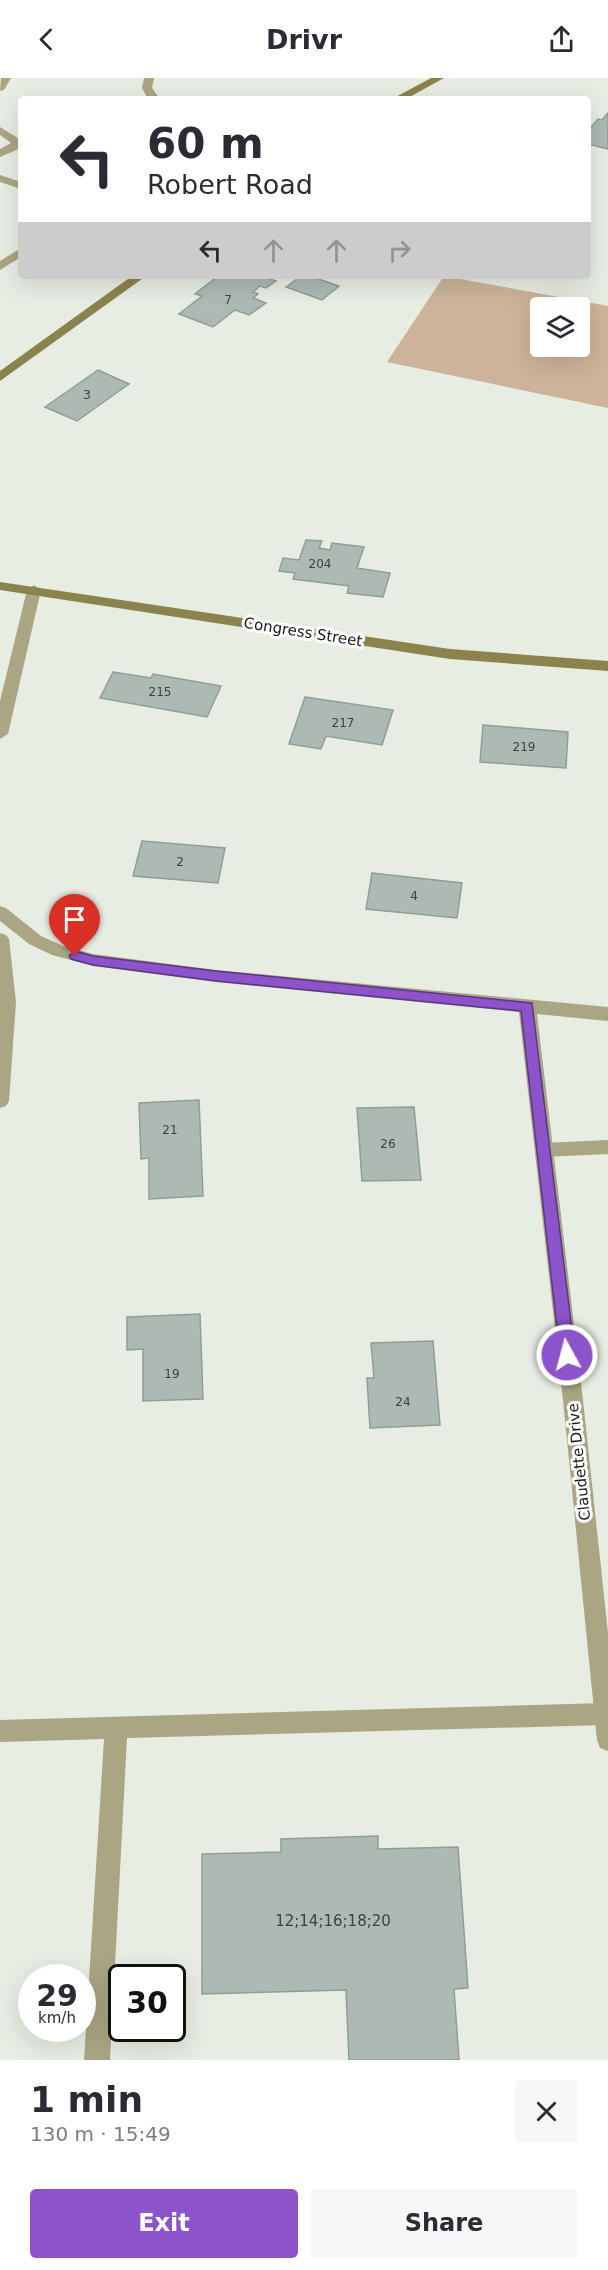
<!DOCTYPE html>
<meta charset="utf-8">
<style>
body{margin:0;font-family:"DejaVu Sans",sans-serif;background:#f7f7f7;color:#2b2b33;height:100vh;display:flex;flex-direction:column;font-size:22px;white-space:nowrap}
*{box-sizing:border-box;margin:0}
p{font-size:20px;color:#7c7c81}
.icon{flex:none;width:33px;height:33px;fill:none;stroke:currentColor;stroke-width:2;stroke-linecap:round;stroke-linejoin:round}
.map{position:relative;height:1982px;overflow:hidden}
.details{display:flex;flex-direction:column;background:#fff;flex:1}
.details>*{flex:none}
.banner{position:absolute;left:18px;top:18px;width:573px;height:183px;border-radius:6px;box-shadow:0 6px 24px #0002;background:#fff;color:#2b2b33;overflow:hidden}
.fabs{position:absolute;left:530px;top:219px;display:grid;gap:12px}
.fabs a{display:grid;place-items:center;width:60px;height:60px;border-radius:6px;background:#fff;box-shadow:0 6px 24px #0002;font-size:30px}
.speed{position:absolute;left:18px;top:1886px;display:flex;gap:12px;font-size:30px;font-weight:700;text-align:center}
.speed>*{display:grid;place-content:center;width:78px;height:78px;border-radius:50%;background:#fff;box-shadow:0 6px 24px #0002;line-height:1}
.speed small{font-size:15px;font-weight:400}
.speed .limit{border:3px solid #111;border-radius:9px;background:#fff;color:#111}
.pin{position:absolute;display:grid;place-items:center;width:51px;height:51px;color:#fff;margin:-62px -26px;border-radius:50% 50% 50% 0;rotate:-45deg;box-shadow:0 0 6px #0007}
.pin .icon{rotate:45deg}
.me{position:absolute;width:66px;margin:-33px;rotate:353deg;stroke-linejoin:round;filter:drop-shadow(0 0 4px #0008)}
.turn{display:flex;align-items:center;gap:21px;height:126px;padding:0 30px;font-size:27px}
.turn .icon{width:78px;height:78px;stroke-width:2.5}
.turn b{display:block;font-size:42px;line-height:51px}
.lanes{display:flex;align-items:center;height:57px;padding:0 30px;background:#0003;justify-content:center;gap:30px;direction:ltr}
.lanes .off{opacity:.35}
.round{display:grid;place-items:center;flex:none;width:63px;height:63px;border-radius:6px;background:#f7f7f7}
.overview{display:flex;align-items:center;justify-content:space-between;height:102px;padding:0 30px}
h1{font-size:36px;font-weight:600;line-height:45px}
.cta{display:flex;gap:12px;margin-top:auto;padding:12px 30px}
.cta a{flex:1;height:69px;border-radius:6px;background:#8c53ca;color:#fff;font-size:24px;font-weight:600;line-height:69px;text-align:center}
.cta a+a{background:#f7f7f7;color:#2b2b33}
header{display:flex;justify-content:space-between;align-items:center;height:78px;padding:0 30px;background:#fff;font-size:27px;font-weight:600}
.map>svg:first-child{display:block}
.green{fill:#ccb39a;fill-rule:evenodd}
.building{fill:#adb9b3;stroke:#919d98;stroke-width:1.5}
.lines{fill:none;stroke-linecap:round;stroke-linejoin:round}
.lane{fill:#aaa582;fill-rule:evenodd}
.street{fill:#aaa582;fill-rule:evenodd}
.secondary{fill:#8b834d;fill-rule:evenodd}
.route{fill:#8c53ca;stroke:#5b3683;stroke-width:1.5}
.labels{text-anchor:middle;stroke-width:6;stroke-linejoin:round;paint-order:stroke}
.number-label{font-size:12px;fill:#3c413c}
.street-label{font-size:15px;fill:#161915;stroke:#fff}
.near-number-label{font-size:15px;fill:#3c413c}
</style>
<header><svg class="icon" aria-label="back" viewBox="0 0 24 24"><path d="M15 5l-7 7 7 7"/></svg>Drivr<svg class="icon" aria-label="share" viewBox="0 0 24 24"><path d="M12 15V3M7 8l5-5 5 5M5 13v7h14v-7"/></svg></header>
<div class="map">
<svg width="608" height="1982" viewBox="0 0 608 1982">
<rect width="100%" height="100%" fill="#e7ede3"/>
<path class="green" d="M444 198 608 228V330L387 284ZM540 230H579V268H540Z"/>
<g class="building">
<polygon points="608,35 608,71 588,66 588,53 598,41 602,42"/>
<polygon points="218,198 272,198 270,201 276,203 266,210 260,208 253,214 258,216 253,220 266,225 249,237 235,232 213,249 179,236 202,218 195,216"/>
<polygon points="301,198 310,198 339,208 322,222 286,209"/>
<polygon points="98,292 129,306 77,343 45,329"/>
<polygon points="306,462 322,463 319,470 330,472 332,465 364,469 357,490 390,495 383,519 347,515 349,508 293,501 295,495 279,493 283,480 299,482"/>
<polygon points="113,594 151,600 153,596 221,608 207,639 100,620"/>
<polygon points="305,619 393,632 382,667 326,658 321,671 289,666"/>
<polygon points="483,647 568,654 566,690 480,684"/>
<polygon points="142,763 225,770 218,805 133,798"/>
<polygon points="372,795 462,805 457,840 366,831"/>
<polygon points="199,1022 203,1118 149,1121 149,1080 141,1081 139,1025"/>
<polygon points="414,1029 421,1102 362,1103 357,1030"/>
<polygon points="200,1236 203,1321 143,1323 143,1271 127,1272 127,1239"/>
<polygon points="433,1263 440,1347 370,1350 367,1300 374,1300 371,1265"/>
<polygon points="378,1758 378,1771 458,1769 468,1910 454,1911 459,1982 349,1982 346,1912 202,1916 202,1776 281,1774 281,1761"/>
</g>
<g class="lines">
<g class="lane">
<polygon points="1,0 11,0 4,12 0,13"/>
<polygon points="144,0 154,0 152,10 160,21 148,21 142,10"/>
<polygon points="0,49 21,62 21,70 0,79 0,71 11,65 0,57"/>
<polygon points="0,97 21,104 21,111 0,104"/>
<polygon points="21,170 21,179 0,192 0,183"/>
<polygon points="608,1062 608,1076 544,1079 537,1077 535,1072 537,1067 544,1065"/>
<polygon points="605,1625 608,1626 608,1646 605,1647 127,1660 110,1982 84,1982 104,1661 0,1664 0,1642"/>
</g>
<g class="street">
<polygon points="34,507 41,512 8,656 0,661 0,623 27,512"/>
<polygon points="0,828 6,830 41,858 63,868 93,876 216,892 608,929 608,943 537,936 583,1322 608,1555 608,1673 600,1670 597,1662 563,1322 519,934 216,904 93,888 52,877 29,866 0,843"/>
<polygon points="0,855 6,857 9,861 16,924 9,1023 6,1028 0,1030"/>
</g>
<g class="secondary">
<polygon points="431,0 444,0 406,21 392,21"/>
<polygon points="132,198 146,198 0,303 0,293"/>
<polygon points="0,504 450,571 608,583 608,593 450,581 0,512"/>
</g>
</g>
<polygon class="route" points="75,873 93,878 216,893 532,925 575,1277 573,1282 567,1283 562,1282 560,1277 521,933 216,903 93,887 71,881 69,878"/>
<g class="labels">
<g class="number-label">
<text x="228" y="226">7</text>
<text x="87" y="321">3</text>
<text x="320" y="490">204</text>
<text x="160" y="618">215</text>
<text x="343" y="649">217</text>
<text x="524" y="673">219</text>
<text x="180" y="788">2</text>
<text x="414" y="822">4</text>
<text x="170" y="1056">21</text>
<text x="388" y="1070">26</text>
<text x="172" y="1300">19</text>
<text x="403" y="1328">24</text>
</g>
<g class="street-label">
<text transform="translate(303 554) rotate(9)" y="5">Congress Street</text>
<text transform="translate(579 1384) rotate(-96)" y="5">Claudette Drive</text>
</g>
<g class="near-number-label">
<text x="333" y="1848">12;14;16;18;20</text>
</g>
</g>
</svg>
<div class="fabs">
<a><svg class="icon" aria-label="layers" viewBox="0 0 24 24"><path d="M12 4l9 5-9 5-9-5zM3 14l9 5 9-5"/></svg></a>
</div>
<div class="speed"><div>29<small>km/h</small></div><div class="limit">30</div></div>
<div class="pin" style="left:75px;top:878px;background:#d93025"><svg class="icon" aria-label="arrive" viewBox="0 0 24 24"><path d="M6 21V4h12l-3 4 3 4H6"/></svg></div>
<svg class="me" style="left:567px;top:1277px" viewBox="-20 -20 40 40"><circle r="17" fill="#8c53ca" stroke="#fff" stroke-width="3"/><path d="M0-11L8 9 0 5-8 9z" fill="#fff"/></svg>
<div class="banner">
<div class="turn"><svg class="icon" aria-label="left" viewBox="0 0 24 24"><path d="M17 20v-9H6M10 6l-5 5 5 5"/></svg><div><b>60 m</b>Robert Road</div></div>
<div class="lanes"><svg class="icon" aria-label="left" viewBox="0 0 24 24"><path d="M17 20v-9H6M10 6l-5 5 5 5"/></svg><svg class="icon off" aria-label="ahead" viewBox="0 0 24 24"><path d="M12 20V5M6 11l6-6 6 6"/></svg><svg class="icon off" aria-label="ahead" viewBox="0 0 24 24"><path d="M12 20V5M6 11l6-6 6 6"/></svg><svg class="icon off" aria-label="right" viewBox="0 0 24 24"><path d="M7 20v-9h11M14 6l5 5-5 5"/></svg></div>
</div>
</div>
<section class="details">
<div class="overview"><div><h1>1 min</h1><p>130 m · 15:49</p></div><a class="round"><svg class="icon" aria-label="close" viewBox="0 0 24 24"><path d="M6 6l12 12M18 6L6 18"/></svg></a></div>
<div class="cta"><a>Exit</a><a>Share</a></div>
</section>
